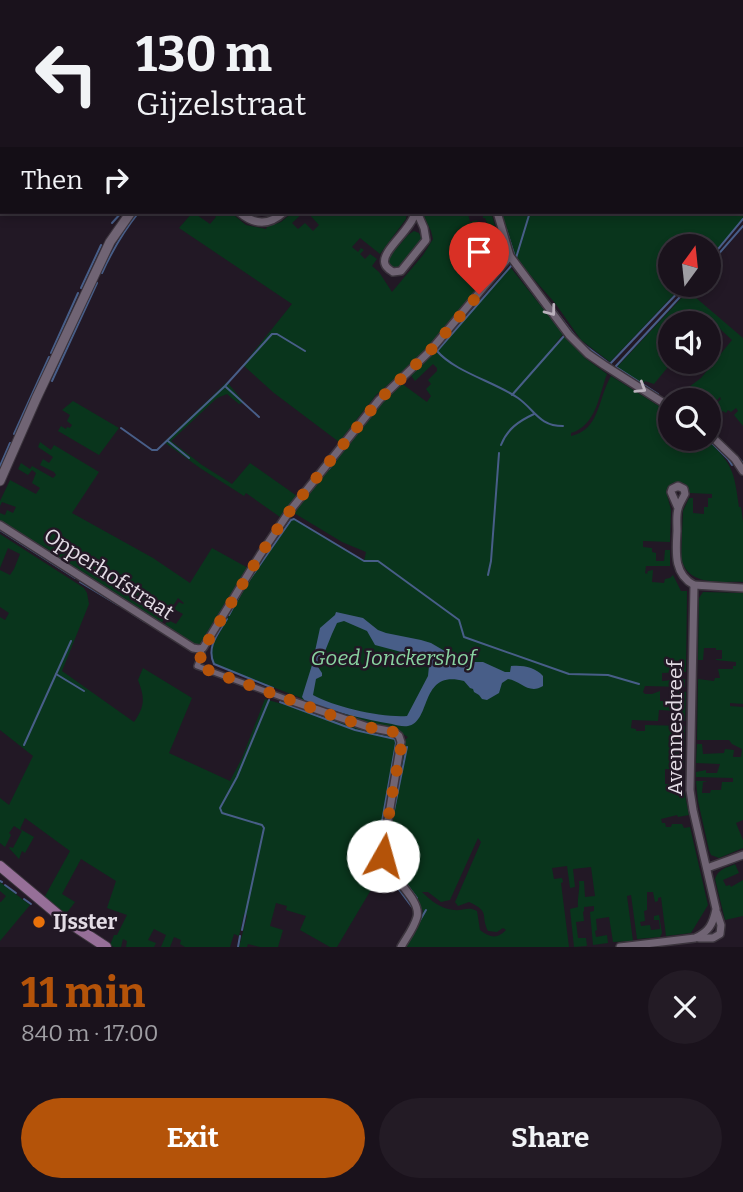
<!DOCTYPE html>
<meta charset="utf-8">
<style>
body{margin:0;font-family:Bitter,serif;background:#231b25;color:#f1f3f6;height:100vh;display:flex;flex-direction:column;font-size:26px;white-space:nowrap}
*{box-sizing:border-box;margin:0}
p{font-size:23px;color:#9f9ea3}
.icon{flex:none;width:38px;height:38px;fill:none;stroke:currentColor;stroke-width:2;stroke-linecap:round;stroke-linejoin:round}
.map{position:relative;height:947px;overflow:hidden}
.details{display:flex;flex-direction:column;background:#1a121c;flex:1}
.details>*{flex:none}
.hud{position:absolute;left:0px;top:0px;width:744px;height:214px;box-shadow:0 4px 10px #0003,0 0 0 2px #38323b;background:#1a121c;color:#f1f3f6;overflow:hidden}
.needle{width:46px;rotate:15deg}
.controls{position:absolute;left:658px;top:234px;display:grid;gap:14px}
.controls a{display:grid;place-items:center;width:63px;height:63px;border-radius:50%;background:#1a121c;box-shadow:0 4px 10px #0003,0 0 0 2px #38323b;font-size:35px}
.pin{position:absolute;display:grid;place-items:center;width:60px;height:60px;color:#fff;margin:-72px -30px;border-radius:50% 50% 50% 0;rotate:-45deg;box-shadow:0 0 7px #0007}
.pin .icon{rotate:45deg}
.me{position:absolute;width:77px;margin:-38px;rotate:7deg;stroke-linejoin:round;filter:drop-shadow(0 0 5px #0008)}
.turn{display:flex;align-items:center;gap:24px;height:147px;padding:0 21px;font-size:32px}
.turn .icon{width:91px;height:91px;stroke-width:2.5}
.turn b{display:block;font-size:49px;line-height:60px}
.then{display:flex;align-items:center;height:66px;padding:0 21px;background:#0003;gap:14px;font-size:26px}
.round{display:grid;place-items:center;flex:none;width:74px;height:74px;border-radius:37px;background:#231b25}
.head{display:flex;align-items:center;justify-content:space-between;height:119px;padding:0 21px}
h1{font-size:42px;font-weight:700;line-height:52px;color:#b45309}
.action{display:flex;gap:14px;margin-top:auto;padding:14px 21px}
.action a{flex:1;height:80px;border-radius:42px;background:#b45309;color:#fff;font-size:28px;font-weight:700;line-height:80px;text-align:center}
.action a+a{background:#231b25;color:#f1f3f6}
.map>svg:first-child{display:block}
.green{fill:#09351c;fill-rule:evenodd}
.water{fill:#485e88;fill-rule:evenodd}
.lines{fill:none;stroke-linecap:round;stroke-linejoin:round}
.stream{stroke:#485e88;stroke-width:2}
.pedestrian-casing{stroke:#3b343d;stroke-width:8}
.minor-casing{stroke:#3b343d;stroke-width:10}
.tertiary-casing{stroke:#3b343d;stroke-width:11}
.secondary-casing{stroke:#3b343d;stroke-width:12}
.pedestrian{stroke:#706474;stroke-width:5}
.minor{stroke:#706474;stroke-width:7}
.tertiary{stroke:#706474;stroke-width:9}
.secondary{stroke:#966f98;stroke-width:10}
.oneway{stroke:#bbb2bd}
.route{stroke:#b45309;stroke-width:12;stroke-dasharray:0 21.6}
.food-dot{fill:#e8710a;stroke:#221825;stroke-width:2.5}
.labels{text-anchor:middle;stroke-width:5;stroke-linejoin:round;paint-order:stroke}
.street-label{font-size:21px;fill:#e3dce5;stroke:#221825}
.park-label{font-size:21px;font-style:italic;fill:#89d4a1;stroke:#221825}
.poi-label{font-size:21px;font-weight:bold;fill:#e3dce5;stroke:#221825;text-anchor:start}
</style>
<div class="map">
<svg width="743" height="947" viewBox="0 0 743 947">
<rect width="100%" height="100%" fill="#221825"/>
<g class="green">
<polygon points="742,156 743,219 709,258 709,247 670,247 670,285 683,285 610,362 581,340 555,303 516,259 513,253 500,212 742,212"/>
<polygon points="193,212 199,212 197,215 210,224 216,217 211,212 230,212 246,225 266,229 267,227 281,222 293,212 304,212 292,223 298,229 305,223 313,231 319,225 307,212 407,212 406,219 380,254 360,238 352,247 358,252 361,248 364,250 360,254 365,259 370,254 377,259 372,266 379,272 392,292 423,255 433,239 431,231 422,212 474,212 468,214 470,222 477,220 480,229 488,226 485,218 483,218 483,212 491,212 502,249 500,257 485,280 425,353 376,395 339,442 274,393 243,365 292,304 179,228"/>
<polygon points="414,231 419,233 422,240 399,269 395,270 389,267 387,260 390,256 408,235"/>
<path d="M511 268 563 334 553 347 565 336 585 358 607 374C599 395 596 426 571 433V436C600 430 598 398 611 376L670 413V439H706C733 464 734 471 739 507H741L743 522V582C720 581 688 587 681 558L683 511 689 498H693V513L704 514V507H708V498H712V494L690 493C687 480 672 477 666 491L671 510 670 542 643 541V547L652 548V552L656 553V561H664L665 550H670V566H646L645 573 647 574 648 571 653 570 652 582 664 583 665 579 670 578 673 575 681 591H687L686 672 662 673V681L685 679V687L645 686 643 692 645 694H652L660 691V701H664V699H678V691L686 692 685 721H678V711L659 710 658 721 632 720 631 728 636 729V731H645V725L685 726 684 770 665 769V784L677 785V778L684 779V790L689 815 678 817 677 815 661 819 662 823H665L666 827H671L672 824H682L684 828 690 827 708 905 691 933 666 936 661 897 658 898V901L655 902 653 892H647V910L644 911 645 921 640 922 641 926 650 925 651 930 660 929 659 920H654V916L659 915 662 933 660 937 637 939 631 895 627 896 633 941 613 942 609 917 596 919 597 930 595 931 596 937 607 935 608 943 593 945 590 912 594 911V906L584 907V911L583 912 584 921 576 922 578 938H586L587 946 574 947 570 909 578 907C577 898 580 892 579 881H584L585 897 595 896 591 867 573 869 575 887 570 888 567 866 552 868 554 879 562 878 563 882 561 883 569 947H405L420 919 423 911 418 902 387 861 385 855 401 757 405 740 408 737 395 730 351 720 301 701V698L214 664 211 657V648L243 590 291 520 294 519 364 561 366 552 342 542 294 513 297 508 385 399 401 383 427 402 431 396 426 389 431 384 428 380 437 371V368L433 364 415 381 410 374 436 351 507 269ZM478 838 481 842 455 902 458 906 469 902C491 912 480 915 488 931L497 932 503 928 506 930C498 939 490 938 480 930L477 911C468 906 463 911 454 910 441 909 430 900 422 892H428L441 902 450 900Z"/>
<polygon points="688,291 743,338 743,426 734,415 738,411 736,408 731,412 728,410 726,413 723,411 718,416 718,414 711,410 713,407 715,409 718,406 717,403 721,399 720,397 711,406 709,401 670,401 670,402 668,399 685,390 701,378 732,340 718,327 709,337 709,324 670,324 670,362 672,362 654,384 645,381 642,385 617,369 618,366"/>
<polygon points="227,382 243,401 242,403 239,404 227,394 217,398 171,441 202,465 232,484 250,463 297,496 280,517 246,493 244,496 200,468 164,442"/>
<polygon points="73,401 119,428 99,455 58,431 61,426 66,429 67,427 70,428 72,425 67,421 70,415 62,410"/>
<polygon points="40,442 51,450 54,445 99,472 72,513 153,558 190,583 212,548 248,568 202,644 195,645 164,626 168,620 176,624 183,614 174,609 179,602 183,604 184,603 178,598 161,624 49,550 0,521 0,513 5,515 7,510 13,513 16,507 2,502 0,506 0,501 10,480 36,494 40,488 32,483 36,473 32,470 28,475 18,469 21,463 30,469 32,466 53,478 56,475 54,472 40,465 43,459 49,463 53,457 38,447"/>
<path d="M0 534 84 588 87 593 89 604 62 671 134 722C145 706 145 698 138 680L143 668 192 698 169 753 230 781 242 758 265 699 395 737 398 741 380 851V858L384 868 337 947H330L300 930 306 916 286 910 287 906 276 903 270 926 283 930 278 947H260L248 944 247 947H239L247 916 244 914 239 936 234 934 230 947H185L180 944 181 940 174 937 170 947H161L166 935 154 929 148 940 156 943 154 947H126L127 941 123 939 121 947H114L110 945 114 935H117L127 915 107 908 116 881 81 859 62 894 75 902 66 914 64 915 44 898 70 851 25 818 20 829 34 837 25 853 22 851 19 859 9 848 10 847 13 848 22 831 14 826 9 833 11 835 5 847 0 843V798L9 805 33 756 0 730V617L5 620 9 613 0 607V570L10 575 14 569 20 554 8 548 0 568Z"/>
<polygon points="703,592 743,593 743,704 730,703 730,706 743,707 743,820 736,823 743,840 743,848 719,858 711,855 709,850 698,801 696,781 708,781 703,782 702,793 710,793 711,790 721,790 722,782 733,782 733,778 696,777 696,772 706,770 706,773 717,773 720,764 696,763 697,744 702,744 703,754 724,753 725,749 734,750 733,757 741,757 742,749 732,744 729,740 697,740 698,679 714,681 715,678 720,678 718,669 733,669 733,666 736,666 736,662 716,660 716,659 722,659 722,650 716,650 716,648 704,648 703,660 698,660 699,598"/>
<path d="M735 864 739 873 723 880 726 886 730 885 731 887 743 880V916L725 920 715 879C718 869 726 868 735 864Z"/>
<polygon points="0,882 30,905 0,941 0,902 1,902 6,896 0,891"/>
</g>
<path class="water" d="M336 612 363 618 378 630 386 633 421 640 431 643 460 660 467 662H483L505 672H510L511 666C523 665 535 667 543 676V686C529 695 521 681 508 679L502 683 499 693 487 700 482 699 479 695 474 692 473 689 470 688 464 681C419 669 432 722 408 726 403 727 396 725 392 724 365 720 339 712 312 705L305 701 302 697 312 665 320 628 335 615ZM344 621 367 631 375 645 420 657 424 660 429 666 428 676 407 716C383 718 334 707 313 695L316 679 322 676V673L318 667C325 653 330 637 337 623Z"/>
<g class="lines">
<g class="stream">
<polyline points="403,0 404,2"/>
<polyline points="314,2 316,0"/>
<polyline points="438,2 440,0"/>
<polyline points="645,2 646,0"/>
<polyline points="112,223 122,212"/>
<polyline points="506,229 515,257"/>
<polyline points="516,258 530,212"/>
<polyline points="709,260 743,219"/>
<polyline points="709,265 743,226"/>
<path d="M102 273C112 251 123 232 139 212"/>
<polyline points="531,279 579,341 610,364 685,285"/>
<polyline points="81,288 101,245"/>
<polyline points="51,353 78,293"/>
<polyline points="613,375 657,403"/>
<polyline points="52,381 97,283"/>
<polyline points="226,387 259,417"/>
<polyline points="658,394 616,367 616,366 691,285"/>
<polyline points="512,395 564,336"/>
<polyline points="669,411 670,412"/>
<path d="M563 426C539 426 535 410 518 398 495 382 455 372 437 351L512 265 566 337"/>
<polyline points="121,428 152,450 157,450 225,386 272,334 277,334 305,351"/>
<polyline points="14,434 49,357"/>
<polyline points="708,439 728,459 732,465"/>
<polyline points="168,441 189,458"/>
<path d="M501 445C507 429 519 421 534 414"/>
<polyline points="736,455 743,463"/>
<polyline points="0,466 10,443"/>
<polyline points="329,469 337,458"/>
<polyline points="0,530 75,578"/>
<polyline points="488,575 491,561 499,453"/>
<polyline points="80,582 118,605"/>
<polyline points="131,613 145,622"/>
<polyline points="229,615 243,589 291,520 294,519 364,561 378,561 459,620 464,637 569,674 608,675 639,684"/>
<path d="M227 619C218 634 206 647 214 664L273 688"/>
<polyline points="56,674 84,691"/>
<polyline points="280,702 355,730 395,739 396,743 378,844 377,857 380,869 385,871 412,907"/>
<polyline points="24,745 71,641"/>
<polyline points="393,815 407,747"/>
<polyline points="389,836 392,821"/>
<polyline points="387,845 389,860"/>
<polyline points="392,865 417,898"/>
<polyline points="0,881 2,882"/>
<polyline points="5,885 16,893"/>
<polyline points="24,899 31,904"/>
<polyline points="419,922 426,910"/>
<polyline points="242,930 264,828 262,825 222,813 220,808 237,777 269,700"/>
<polyline points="238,947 240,936"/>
</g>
<g class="pedestrian-casing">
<polyline id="pedestrian" points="201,649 202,654 197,666 292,701"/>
</g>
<g class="minor-casing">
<g id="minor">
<polyline points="399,0 399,2"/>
<path d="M239 212C254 225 269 226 284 212"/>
<path d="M415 212C413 229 380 251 385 264 386 268 390 270 393 272L401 271 426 240 424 228 417 212"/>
<polyline points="497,212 510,256 569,335 588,354 604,365 670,407"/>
<polyline points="709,434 735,459 743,471"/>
<polyline points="0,525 193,648 199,649 203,648 260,555 289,512 379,400 430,351 510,256"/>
<polyline points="694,585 743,588"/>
<path d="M292 701 368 727 394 732 399 736 401 742 383 850C383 874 422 897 417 917 414 928 406 938 401 947"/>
<polyline points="707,868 743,855"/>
<polyline points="699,938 713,938 720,934 721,925 717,913"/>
<path d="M620 947 695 938C709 932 713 924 716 909L693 810 690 790 694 585C673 574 676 551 677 531 677 524 676 515 678 509 679 504 683 498 685 494L684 489 678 486 672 489 671 492 678 508"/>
</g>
</g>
<g class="tertiary-casing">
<g id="tertiary">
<polyline points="325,2 327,0"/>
<polyline points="0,481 36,399 110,242 131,212"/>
</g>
</g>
<g class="secondary-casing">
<polyline id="secondary" points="0,866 62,918 106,947"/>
</g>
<use href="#pedestrian" class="pedestrian"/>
<use href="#minor" class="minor"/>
<use href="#tertiary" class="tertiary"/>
<use href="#secondary" class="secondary"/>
</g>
<defs><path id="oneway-chevron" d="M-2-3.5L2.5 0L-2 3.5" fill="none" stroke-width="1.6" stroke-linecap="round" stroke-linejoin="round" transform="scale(1.75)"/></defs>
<g class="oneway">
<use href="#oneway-chevron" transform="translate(551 311) rotate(53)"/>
<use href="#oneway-chevron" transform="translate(641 388) rotate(32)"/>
</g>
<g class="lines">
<polyline class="route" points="383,856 391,800 401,748 401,741 399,736 394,732 368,727 334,716 197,666 202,654 201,649 205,646 260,555 289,512 379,400 430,351 479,294"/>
</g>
<circle class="food-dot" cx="39" cy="922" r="7"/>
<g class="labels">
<g class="street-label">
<text transform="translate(109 574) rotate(33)" y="7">Opperhofstraat</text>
<text transform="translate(675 728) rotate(-90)" y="7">Avennesdreef</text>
</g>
<g class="park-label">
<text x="393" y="665">Goed Jonckershof</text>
</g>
<g class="poi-label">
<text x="53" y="929">IJsster</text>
</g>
</g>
</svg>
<div class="controls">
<a><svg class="needle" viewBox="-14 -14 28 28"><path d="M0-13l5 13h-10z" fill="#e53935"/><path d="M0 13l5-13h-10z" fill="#9f9ea3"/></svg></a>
<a><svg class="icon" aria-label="sound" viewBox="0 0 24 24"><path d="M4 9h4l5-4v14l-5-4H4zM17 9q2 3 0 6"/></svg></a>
<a><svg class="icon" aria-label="search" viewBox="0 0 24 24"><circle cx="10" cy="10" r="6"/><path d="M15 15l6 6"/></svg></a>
</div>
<div class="pin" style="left:479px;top:294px;background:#d93025"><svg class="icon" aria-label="arrive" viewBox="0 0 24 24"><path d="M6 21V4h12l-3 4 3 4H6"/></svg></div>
<svg class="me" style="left:383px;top:856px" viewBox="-20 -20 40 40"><circle r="19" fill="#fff"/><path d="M0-13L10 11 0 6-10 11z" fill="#b45309"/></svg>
<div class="hud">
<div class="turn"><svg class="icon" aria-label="left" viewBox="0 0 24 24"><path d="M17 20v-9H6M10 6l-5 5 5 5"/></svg><div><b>130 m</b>Gijzelstraat</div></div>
<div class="then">Then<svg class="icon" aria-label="right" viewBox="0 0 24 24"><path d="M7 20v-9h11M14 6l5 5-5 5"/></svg></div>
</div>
</div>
<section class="details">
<div class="head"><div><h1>11 min</h1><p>840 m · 17:00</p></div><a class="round"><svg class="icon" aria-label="close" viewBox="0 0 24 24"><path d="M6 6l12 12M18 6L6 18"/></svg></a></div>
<div class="action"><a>Exit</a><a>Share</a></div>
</section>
